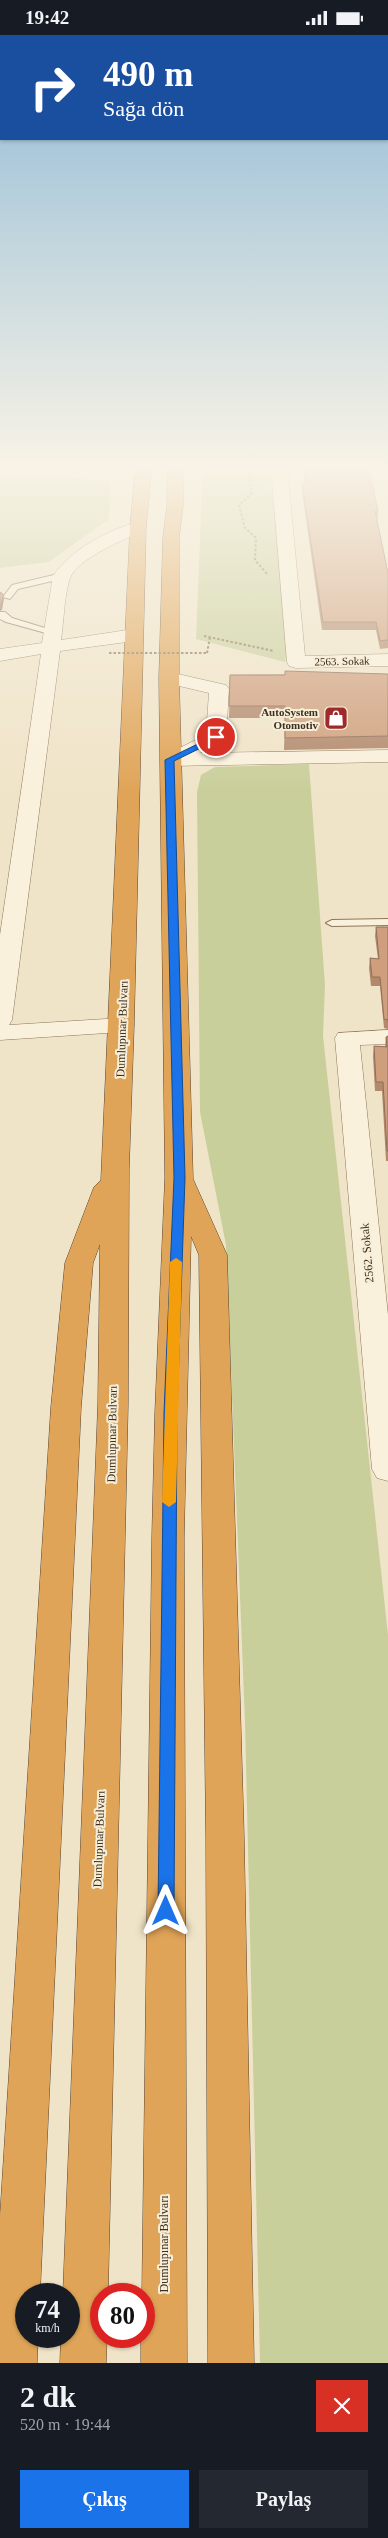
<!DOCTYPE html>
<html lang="tr">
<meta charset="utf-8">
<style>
body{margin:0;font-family:"Times New Roman",serif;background:#242831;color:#f1f3f6;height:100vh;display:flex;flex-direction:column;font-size:19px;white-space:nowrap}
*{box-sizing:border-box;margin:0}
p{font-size:16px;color:#9ea1a6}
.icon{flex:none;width:28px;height:28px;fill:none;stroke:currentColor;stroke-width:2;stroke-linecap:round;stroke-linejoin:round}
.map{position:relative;height:2328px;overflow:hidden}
.panel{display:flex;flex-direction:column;background:#171b24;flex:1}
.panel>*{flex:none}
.top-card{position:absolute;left:0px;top:0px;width:389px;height:105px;box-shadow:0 1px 4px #0004;background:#1a4fa0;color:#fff;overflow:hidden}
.speed{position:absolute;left:15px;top:2248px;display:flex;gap:10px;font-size:25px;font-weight:700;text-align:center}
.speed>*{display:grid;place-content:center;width:65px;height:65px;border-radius:50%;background:#171b24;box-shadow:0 1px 4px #0004;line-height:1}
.speed small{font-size:12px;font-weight:400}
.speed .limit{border:8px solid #d22;background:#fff;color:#111}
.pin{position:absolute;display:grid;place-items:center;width:42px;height:42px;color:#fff;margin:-21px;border:2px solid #fff;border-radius:50%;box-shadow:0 1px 5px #0007}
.me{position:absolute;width:55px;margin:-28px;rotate:0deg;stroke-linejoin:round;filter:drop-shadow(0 0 4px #0008)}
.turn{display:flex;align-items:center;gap:18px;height:105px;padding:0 20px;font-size:22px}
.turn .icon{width:65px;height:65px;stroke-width:2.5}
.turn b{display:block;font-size:35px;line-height:42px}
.round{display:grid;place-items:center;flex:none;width:52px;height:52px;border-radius:0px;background:#242831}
.head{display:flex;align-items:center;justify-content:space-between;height:85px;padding:0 20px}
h1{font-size:30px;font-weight:600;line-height:38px}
.primary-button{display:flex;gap:10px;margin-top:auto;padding:10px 20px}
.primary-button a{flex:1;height:58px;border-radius:0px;background:#1a73e8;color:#fff;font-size:20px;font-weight:600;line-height:58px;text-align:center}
.primary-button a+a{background:#242831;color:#f1f3f6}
.status{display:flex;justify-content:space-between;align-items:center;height:35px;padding:0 25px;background:#171b24;direction:ltr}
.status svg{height:14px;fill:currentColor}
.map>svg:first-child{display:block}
.green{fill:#c9cf9b}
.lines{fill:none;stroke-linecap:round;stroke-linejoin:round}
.lane-casing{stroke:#8d765c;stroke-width:2}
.street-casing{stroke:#8d765c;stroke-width:1}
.highway-casing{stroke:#5b4430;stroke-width:1}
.path{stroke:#8d765c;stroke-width:2;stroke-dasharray:2.5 2;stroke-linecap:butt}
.lane{fill:#faf1dc;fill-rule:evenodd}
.street{fill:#faf1dc;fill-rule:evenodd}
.highway{fill:#e0a458;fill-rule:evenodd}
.path-bridge{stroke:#8d765c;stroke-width:2;stroke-dasharray:2.5 2;stroke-linecap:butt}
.wall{fill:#b2896c}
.shaded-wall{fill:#916f58}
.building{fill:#cf9f7d;stroke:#916f58}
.route{fill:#1a73e8;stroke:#114b97}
.slow{fill:#f59e0b}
.labels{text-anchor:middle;stroke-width:4;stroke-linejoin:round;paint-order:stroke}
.far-street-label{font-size:11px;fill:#3d2e20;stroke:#f7eed8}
.far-poi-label{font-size:11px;font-weight:bold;fill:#3d2e20;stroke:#f7eed8;text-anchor:end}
.street-label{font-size:12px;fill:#3d2e20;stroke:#f7eed8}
</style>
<div class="status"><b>19:42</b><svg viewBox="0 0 49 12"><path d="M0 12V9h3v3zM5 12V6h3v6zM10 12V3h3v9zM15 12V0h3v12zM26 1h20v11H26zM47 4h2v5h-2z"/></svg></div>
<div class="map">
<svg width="388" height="2328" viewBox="0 0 388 2328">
<rect width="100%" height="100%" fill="#f0e4c8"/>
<g class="green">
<polygon points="203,431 269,431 289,594 285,627 196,604"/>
<polygon points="0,436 111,446 109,484 49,527 0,533"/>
<polygon points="309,729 325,950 323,1001 388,1600 388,2328 260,2328 245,1687 226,1210 200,1077 197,757 201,740 215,732"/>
</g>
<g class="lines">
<g class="lane-casing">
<g id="lane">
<polygon points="62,538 65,539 65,543 18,554 10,564 3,562 12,550"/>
<polygon points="0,577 5,577 12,583 58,597 53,600 6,587 0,584"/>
<polygon points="388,884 388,890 332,891 326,888 332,885"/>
</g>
</g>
<g class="street-casing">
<g id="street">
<polygon points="271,431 287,431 305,621 388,619 388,631 296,633 289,631 287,627"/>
<path d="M138 487 144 488 146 492 144 496C126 503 77 524 70 543 64 562 64 585 61 605L134 594 141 596 143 600 141 604 134 606 60 616 12 985 9 990 122 983 131 985 134 990 131 995 122 997 0 1005V900L41 619 0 626V614L42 608 53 541C72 514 107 495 138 487Z"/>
<polygon points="169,637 226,650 229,654 226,703 223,707 200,718 388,715 388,727 170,731 163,729 160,725 163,721 206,700 209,658 162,647 159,643 162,639"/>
<polygon points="388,995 388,1009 360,1010 388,1280 388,1446 377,1443 372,1434 335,1003 338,998"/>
</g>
</g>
<g class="highway-casing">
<g id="highway">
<polygon points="136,431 152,431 146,492 134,990 129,1134 128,1369 108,2259 101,2259 101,2301 107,2301 106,2328 60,2328 61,2301 69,2301 69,2259 63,2259 98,1369 100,1209 93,1228 81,1372 40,2259 26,2259 26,2301 38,2301 37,2328 0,2328 0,2181 51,1372 65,1228 94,1152 101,1145 130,492"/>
<polygon points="168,431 184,431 183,471 179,502 179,643 193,1144 227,1220 244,1802 254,2328 208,2328 206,1802 199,1220 191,1201 184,1502 187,2328 141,2328 141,2301 144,2301 144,2259 142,2259 152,1502 155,1378 165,1143 159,643 163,502 167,471"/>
</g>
</g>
<g class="path">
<polyline points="251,431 249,442 252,458 239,470 245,493 256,503 255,525 268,540"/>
<polyline points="204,601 274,616"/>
<polyline points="207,618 210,602"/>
</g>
<use href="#lane" class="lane"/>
<use href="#street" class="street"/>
<use href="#highway" class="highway"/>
<polyline class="path-bridge" points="109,618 207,618"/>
</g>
<g class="wall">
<polygon points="302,431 368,431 378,476 378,484 377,484 388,538 388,613 380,614 376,595 322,595 302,456 302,449 305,449"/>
<polygon points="388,639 388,713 284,715 285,683 229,683 230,640"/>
<polygon points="376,892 388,892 388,994 384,993 380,951 371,951 369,933 370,923 378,924 375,901"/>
<polygon points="388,1001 388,1126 386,1126 382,1056 375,1056 373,1021 374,1011 385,1012 386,1002"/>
</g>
<polygon class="shaded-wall" points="3,559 4,564 2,575 0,576 0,571"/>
<g class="building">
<polygon points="304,431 368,431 378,476 375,476 388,538 388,605 380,606 376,587 323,587 302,449 307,449"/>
<polygon points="0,557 3,559 1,570 0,571"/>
<polygon points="285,636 388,639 388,701 285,703 285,671 229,671 230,640 285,640"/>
<polygon points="376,892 388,892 388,985 384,984 380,942 372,942 370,923 379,924"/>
<polygon points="388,1001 388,1116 387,1116 383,1047 376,1047 374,1011 387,1012 386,1002"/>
</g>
<linearGradient id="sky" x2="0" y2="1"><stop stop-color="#8fbad6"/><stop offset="0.57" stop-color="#f8f3e6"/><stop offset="1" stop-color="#f8f3e6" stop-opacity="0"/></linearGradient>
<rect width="388" height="757" fill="url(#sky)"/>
<polygon class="route" points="216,700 219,701 219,704 174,726 185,1143 177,1378 174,1876 172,1881 166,1883 161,1881 158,1876 164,1378 174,1143 165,725"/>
<polygon class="slow" points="176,1223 182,1227 176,1467 169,1472 162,1467 170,1227"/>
<defs>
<g id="shop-square" transform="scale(1.25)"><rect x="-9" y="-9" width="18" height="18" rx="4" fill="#9e2a2b" stroke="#f7eed8"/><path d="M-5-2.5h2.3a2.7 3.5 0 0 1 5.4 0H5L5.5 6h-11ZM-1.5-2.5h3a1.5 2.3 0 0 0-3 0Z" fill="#fff"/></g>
</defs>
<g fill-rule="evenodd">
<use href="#shop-square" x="336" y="683"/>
</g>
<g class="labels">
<g class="far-street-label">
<text transform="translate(342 626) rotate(-1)" y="4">2563. Sokak</text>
</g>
<g class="far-poi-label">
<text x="318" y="681">AutoSystem<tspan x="318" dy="13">Otomotiv</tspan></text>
</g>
<g class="street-label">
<text transform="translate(122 994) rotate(-88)" y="4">Dumlupınar Bulvarı</text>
<text transform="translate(367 1218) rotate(-95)" y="4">2562. Sokak</text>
<text transform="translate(112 1399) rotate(-89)" y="4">Dumlupınar Bulvarı</text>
<text transform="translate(99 1804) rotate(-88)" y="4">Dumlupınar Bulvarı</text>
<text transform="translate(164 2209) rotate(-90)" y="4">Dumlupınar Bulvarı</text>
</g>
</g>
</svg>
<div class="speed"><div>74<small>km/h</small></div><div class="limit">80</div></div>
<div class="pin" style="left:216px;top:702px;background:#d93025"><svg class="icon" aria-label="arrive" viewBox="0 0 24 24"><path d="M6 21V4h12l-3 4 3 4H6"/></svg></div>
<svg class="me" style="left:166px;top:1876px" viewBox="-20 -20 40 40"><path d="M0-17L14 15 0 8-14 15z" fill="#1a73e8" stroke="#fff" stroke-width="4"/></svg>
<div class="top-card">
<div class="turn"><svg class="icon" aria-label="right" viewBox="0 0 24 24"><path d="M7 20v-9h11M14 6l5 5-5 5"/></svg><div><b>490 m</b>Sağa dön</div></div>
</div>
</div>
<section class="panel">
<div class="head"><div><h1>2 dk</h1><p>520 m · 19:44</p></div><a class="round" style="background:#d93025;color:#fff"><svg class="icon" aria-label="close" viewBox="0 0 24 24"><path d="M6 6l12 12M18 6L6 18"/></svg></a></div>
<div class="primary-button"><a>Çıkış</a><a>Paylaş</a></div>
</section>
